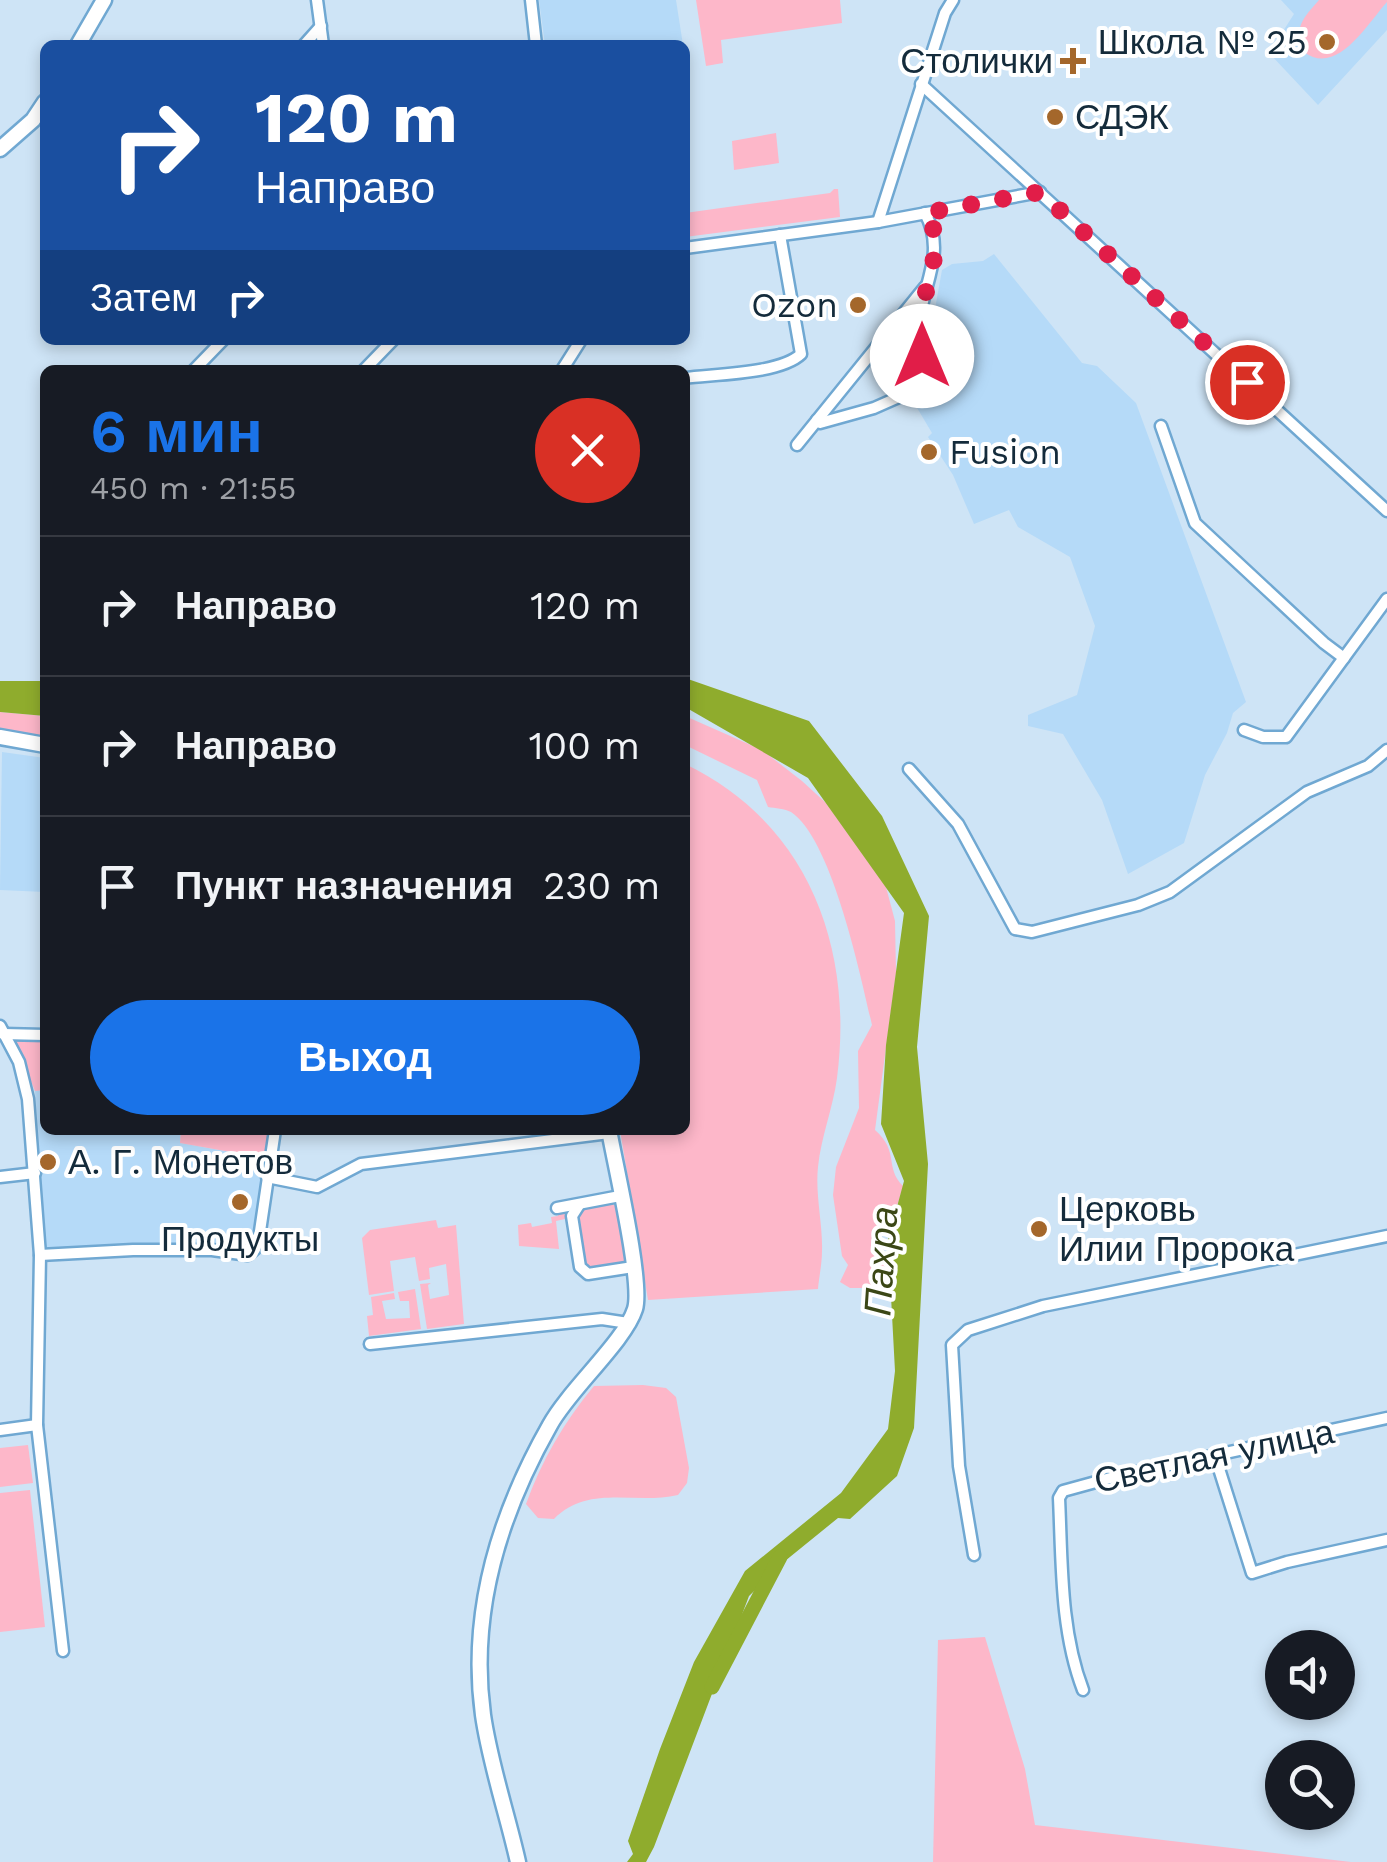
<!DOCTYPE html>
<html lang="ru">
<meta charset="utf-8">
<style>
body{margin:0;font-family:"Work Sans",sans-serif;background:#242831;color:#f1f3f6;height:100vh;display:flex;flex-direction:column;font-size:38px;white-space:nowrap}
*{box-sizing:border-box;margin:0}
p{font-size:32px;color:#9ea1a6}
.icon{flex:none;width:55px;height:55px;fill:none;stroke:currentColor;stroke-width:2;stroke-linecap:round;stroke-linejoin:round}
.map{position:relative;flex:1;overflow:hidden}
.sheet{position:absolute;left:40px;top:365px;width:650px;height:770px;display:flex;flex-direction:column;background:#171b24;border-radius:15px;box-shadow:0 5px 15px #0003}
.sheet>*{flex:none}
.top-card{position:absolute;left:40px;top:40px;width:650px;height:305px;border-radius:15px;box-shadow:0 5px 15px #0003;background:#1a4fa0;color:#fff;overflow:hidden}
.buttons{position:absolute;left:1265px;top:1630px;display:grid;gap:20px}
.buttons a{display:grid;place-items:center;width:90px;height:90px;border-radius:50%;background:#171b24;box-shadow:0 5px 15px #0003;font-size:50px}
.pin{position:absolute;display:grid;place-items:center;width:85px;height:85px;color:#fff;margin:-42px;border:5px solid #fff;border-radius:50%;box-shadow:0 2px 10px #0007}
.me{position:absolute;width:110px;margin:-55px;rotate:0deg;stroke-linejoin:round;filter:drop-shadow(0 0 8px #0008)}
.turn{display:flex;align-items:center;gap:35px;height:210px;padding:0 50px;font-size:45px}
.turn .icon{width:130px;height:130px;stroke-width:2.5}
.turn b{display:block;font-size:70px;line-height:85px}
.then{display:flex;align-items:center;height:95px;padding:0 50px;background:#0003;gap:20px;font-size:38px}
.round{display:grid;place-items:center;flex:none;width:105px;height:105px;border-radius:52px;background:#242831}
.headline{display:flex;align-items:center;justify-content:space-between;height:170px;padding:0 50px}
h1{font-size:60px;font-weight:600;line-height:75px;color:#1a73e8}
.button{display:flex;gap:20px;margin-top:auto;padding:20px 50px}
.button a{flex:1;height:115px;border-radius:60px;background:#1a73e8;color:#fff;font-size:40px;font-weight:600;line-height:115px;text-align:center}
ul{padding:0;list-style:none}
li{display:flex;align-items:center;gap:30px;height:140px;padding:0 50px;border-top:2px solid #363941}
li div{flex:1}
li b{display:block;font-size:38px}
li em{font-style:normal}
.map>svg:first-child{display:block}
.built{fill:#b5daf8}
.green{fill:#fdb7c9}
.water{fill:#8fac2d}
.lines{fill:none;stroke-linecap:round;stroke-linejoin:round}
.river{stroke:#8fac2d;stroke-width:15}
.minor-casing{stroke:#70a8d2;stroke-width:15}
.major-casing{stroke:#70a8d2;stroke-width:19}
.minor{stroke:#fff;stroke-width:10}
.major{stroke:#fff;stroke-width:14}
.route{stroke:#e11d48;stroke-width:18;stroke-dasharray:0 32.4}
.poi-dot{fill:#a4672b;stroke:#fff;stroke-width:4}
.labels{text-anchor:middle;stroke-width:8;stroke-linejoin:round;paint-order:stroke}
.poi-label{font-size:35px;fill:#142b3b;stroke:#fff;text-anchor:start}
.street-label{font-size:35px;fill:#142b3b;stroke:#fff}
.water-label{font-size:38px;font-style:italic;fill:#3b4716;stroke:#fff}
</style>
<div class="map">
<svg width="1387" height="1862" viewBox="0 0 1387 1862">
<rect width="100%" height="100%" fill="#cee4f6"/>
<g class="built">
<polygon points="539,0 676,0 683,45 545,45"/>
<polygon points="1281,0 1387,0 1387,30 1318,105 1269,53 1294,14"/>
<polygon points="994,254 1082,363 1097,366 1136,403 1246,702 1233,713 1227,733 1205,775 1184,843 1128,874 1102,800 1063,734 1028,726 1028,715 1077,695 1095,626 1070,557 1018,527 1009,510 974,524 953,475 928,437 932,433 913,401 942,387 929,342 942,270 952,264 983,261"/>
<polygon points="2,752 45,758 45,892 0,890"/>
<polygon points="45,1090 45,1130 181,1130 180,1143 265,1158 251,1249 44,1250 35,1091"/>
</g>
<g class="green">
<polygon points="696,0 840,0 842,23 721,40 723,63 706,66"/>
<path d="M1319 0H1387V2C1367 24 1337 77 1304 52 1292 29 1304 17 1319 0Z"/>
<polygon points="776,133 779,163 734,170 732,141"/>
<polygon points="834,189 838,189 840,217 685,237 685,213 830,193"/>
<polygon points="0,712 45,716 45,745 0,737"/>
<path d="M685 716 762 750 802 781 826 803 886 887 895 921 896 973 875 1130C900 1152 884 1167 903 1186L898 1203 886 1219 874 1217 883 1243 886 1288H850L840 1282 848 1265 842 1256 833 1195 836 1167 859 1108 858 1051 872 1025C861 977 832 839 791 812 785 809 775 808 768 807L757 780 685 745Z"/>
<path d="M685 764C808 823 854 947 837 1078 833 1108 821 1137 818 1167 815 1195 823 1224 822 1251 822 1264 819 1277 818 1289L648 1300 620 1130H685Z"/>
<polygon points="14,1040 45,1041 45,1090 35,1091"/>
<polygon points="181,1130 270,1130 265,1158 180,1143"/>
<polygon points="610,1202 618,1208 625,1263 584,1271 574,1210"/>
<polygon points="566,1210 568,1224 565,1219 556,1221 559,1249 519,1246 518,1225 531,1223 532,1227 552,1223 551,1217 558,1216 558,1211"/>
<polygon points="436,1220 438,1228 456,1225 464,1324 427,1329 420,1284 431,1283 428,1285 430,1299 449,1295 446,1264 429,1268 430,1279 419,1281 415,1257 390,1261 394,1291 369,1295 362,1238 370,1230"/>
<polygon points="415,1289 421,1329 369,1336 367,1316 373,1315 371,1297 394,1293 395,1299 382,1301 386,1319 410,1318 409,1301 400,1301 398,1292"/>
<path d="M643 1385 666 1388 676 1397 689 1468 687 1483 678 1495C635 1505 588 1484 554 1519L538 1518 526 1504C542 1460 564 1422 594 1386Z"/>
<polygon points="28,1445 33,1483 0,1487 0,1448"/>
<polygon points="30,1490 45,1627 0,1632 0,1493"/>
<polygon points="985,1637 1025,1769 1035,1825 1351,1862 933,1862 938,1640"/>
</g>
<g class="water">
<polygon points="685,678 809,721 882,816 929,916 917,1047 928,1164 914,1428 897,1476 850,1519 838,1518 785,1561 749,1596 654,1847 646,1862 627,1862 633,1854 628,1841 660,1749 694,1662 745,1571 841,1493 888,1429 895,1371 888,1240 904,1181 881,1124 886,1045 904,913 808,778 685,707"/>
<polygon points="0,681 45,681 45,716 0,712"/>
</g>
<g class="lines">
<polyline class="river" points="712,1687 780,1557"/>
<g class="minor-casing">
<g id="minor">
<polyline points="317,0 323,45"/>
<polyline points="531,0 536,45"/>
<polyline points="304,45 321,26"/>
<polyline points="921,84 1387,511"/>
<polyline points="878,222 945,13 953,0"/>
<polyline points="685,248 878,222 1040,192"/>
<polyline points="194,370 223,340"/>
<polyline points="364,370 393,340"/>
<polyline points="562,370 581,340"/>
<path d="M685 378C715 374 780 374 801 354L780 235"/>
<path d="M817 420 820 423 874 408 933 382C927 367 919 353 919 336 917 290 949 257 925 213"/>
<polyline points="1161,426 1195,523 1324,643 1344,658"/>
<polyline points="797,445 925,287"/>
<polyline points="1244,730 1263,737 1286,737 1387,599"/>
<polyline points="909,769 958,824 1015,929 1032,932 1138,905 1170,892 1307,792 1368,766 1387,750"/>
<polyline points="0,1026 19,1062 28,1099 40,1255 37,1425 63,1651"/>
<polyline points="3,1034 45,1035"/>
<polyline points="0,1177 35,1173"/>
<polyline points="267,1177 317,1187 361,1164 609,1133"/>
<polyline points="579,1205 572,1216 580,1267 588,1274 633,1267"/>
<polyline points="557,1208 620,1196"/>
<polyline points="40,1255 133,1250 212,1250 248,1255 255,1249 259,1238 275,1130"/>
<polyline points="370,1344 602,1319 628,1323"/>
<polyline points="0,1430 37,1425"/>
<polyline points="1215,1456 1252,1573 1287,1562 1387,1540"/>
<polyline points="974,1555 959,1466 952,1345 968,1330 1043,1306 1387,1236"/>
<path d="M1083 1690C1060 1630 1062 1561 1059 1498L1063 1491 1114 1477 1387 1418"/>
</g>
</g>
<g class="major-casing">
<g id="major">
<polyline points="78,45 104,0"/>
<polyline points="0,149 33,120 45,102"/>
<polyline points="0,737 45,745"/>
<path d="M518 1862C507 1813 490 1764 483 1715 469 1613 500 1513 550 1425 569 1390 625 1341 635 1309 643 1283 615 1164 609 1130"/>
</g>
</g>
<use href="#minor" class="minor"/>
<use href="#major" class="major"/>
</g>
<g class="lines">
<polyline class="route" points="922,356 920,317 937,246 933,228 925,213 1040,192 1247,382"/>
</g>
<g class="poi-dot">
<circle cx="1327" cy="42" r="10"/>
<path d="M1068 46h10v10h10v10h-10v10h-10v-10h-10v-10h10z"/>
<circle cx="1055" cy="117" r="10"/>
<circle cx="858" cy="305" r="10"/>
<circle cx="929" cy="452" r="10"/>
<circle cx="48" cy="1162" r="10"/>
<circle cx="240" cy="1202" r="10"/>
<circle cx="1039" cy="1229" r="10"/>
</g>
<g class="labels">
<g class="poi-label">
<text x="1307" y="54" text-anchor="end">Школа № 25</text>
<text x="1053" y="73" text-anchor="end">Столички</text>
<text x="1075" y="129">СДЭК</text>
<text x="838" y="317" text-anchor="end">Ozon</text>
<text x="949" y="464">Fusion</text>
<text x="68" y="1174">А. Г. Монетов</text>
<text x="1059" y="1221">Церковь<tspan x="1059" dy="40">Илии Пророка</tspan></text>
<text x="240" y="1251" text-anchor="middle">Продукты</text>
</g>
<g class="street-label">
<text transform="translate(1214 1456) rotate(-12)" y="12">Светлая улица</text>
</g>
<g class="water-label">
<text transform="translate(881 1261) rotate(-86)" y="13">Пахра</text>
</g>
</g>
</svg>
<div class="buttons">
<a><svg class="icon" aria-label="sound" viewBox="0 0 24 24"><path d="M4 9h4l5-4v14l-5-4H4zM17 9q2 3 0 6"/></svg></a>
<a><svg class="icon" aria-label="search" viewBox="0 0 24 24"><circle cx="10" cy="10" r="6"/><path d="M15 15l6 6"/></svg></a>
</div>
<div class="pin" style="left:1247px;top:382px;background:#d93025"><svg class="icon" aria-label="arrive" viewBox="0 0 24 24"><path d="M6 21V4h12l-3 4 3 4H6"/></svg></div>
<svg class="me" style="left:922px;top:356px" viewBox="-20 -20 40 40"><circle r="19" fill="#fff"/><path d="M0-13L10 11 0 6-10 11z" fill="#e11d48"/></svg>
<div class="top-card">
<div class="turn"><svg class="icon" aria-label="right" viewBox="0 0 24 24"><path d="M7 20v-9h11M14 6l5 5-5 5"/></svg><div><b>120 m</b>Направо</div></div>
<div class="then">Затем<svg class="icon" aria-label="right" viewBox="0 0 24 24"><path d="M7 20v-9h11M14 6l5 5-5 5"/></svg></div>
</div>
<section class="sheet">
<div class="headline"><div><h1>6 мин</h1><p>450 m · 21:55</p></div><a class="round" style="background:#d93025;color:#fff"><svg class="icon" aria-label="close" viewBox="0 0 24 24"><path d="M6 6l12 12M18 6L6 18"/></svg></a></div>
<ul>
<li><svg class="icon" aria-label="right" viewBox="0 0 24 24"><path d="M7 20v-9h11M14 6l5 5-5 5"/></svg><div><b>Направо</b></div><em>120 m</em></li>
<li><svg class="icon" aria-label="right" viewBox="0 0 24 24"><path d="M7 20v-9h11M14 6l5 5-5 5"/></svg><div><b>Направо</b></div><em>100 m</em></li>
<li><svg class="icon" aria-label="arrive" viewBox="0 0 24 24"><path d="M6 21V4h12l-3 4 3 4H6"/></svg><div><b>Пункт назначения</b></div><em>230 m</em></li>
</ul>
<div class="button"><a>Выход</a></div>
</section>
</div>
